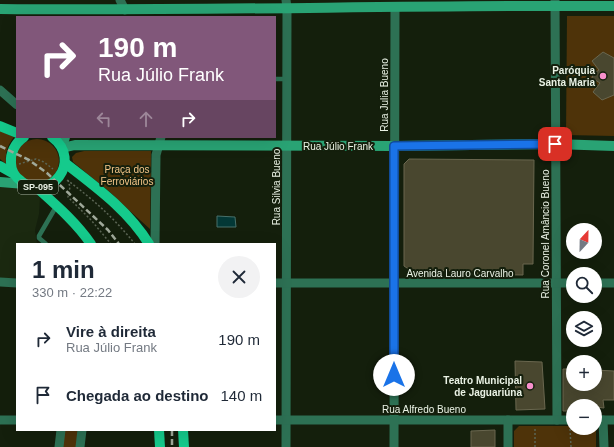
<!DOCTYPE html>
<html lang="pt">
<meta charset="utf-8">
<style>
body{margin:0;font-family:Arial,sans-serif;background:#f2f2f3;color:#1f2937;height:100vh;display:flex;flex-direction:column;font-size:15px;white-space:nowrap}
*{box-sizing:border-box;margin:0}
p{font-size:13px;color:#747a83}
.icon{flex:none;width:22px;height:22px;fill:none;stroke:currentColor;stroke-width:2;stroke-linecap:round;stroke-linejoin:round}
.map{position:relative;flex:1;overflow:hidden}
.drawer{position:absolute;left:16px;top:243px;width:260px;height:188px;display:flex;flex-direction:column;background:#fff;border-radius:0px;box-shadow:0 4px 16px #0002}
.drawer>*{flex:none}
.banner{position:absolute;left:16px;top:16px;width:260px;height:122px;border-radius:0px;box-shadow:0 4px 16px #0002;background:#81577a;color:#fff;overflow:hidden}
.needle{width:26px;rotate:22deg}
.fabs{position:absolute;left:566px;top:223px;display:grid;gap:8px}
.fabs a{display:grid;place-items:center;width:36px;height:36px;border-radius:50%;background:#fff;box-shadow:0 4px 16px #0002;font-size:20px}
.pin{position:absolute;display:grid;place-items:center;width:34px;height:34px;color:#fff;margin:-17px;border-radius:8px;box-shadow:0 2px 6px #0006}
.me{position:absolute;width:44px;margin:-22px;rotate:0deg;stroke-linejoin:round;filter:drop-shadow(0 0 3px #0008)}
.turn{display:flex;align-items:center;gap:14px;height:84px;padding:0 16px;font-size:18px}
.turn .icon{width:52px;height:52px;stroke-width:2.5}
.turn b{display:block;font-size:28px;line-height:34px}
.lanes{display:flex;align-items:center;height:38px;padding:0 16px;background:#0003;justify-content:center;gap:20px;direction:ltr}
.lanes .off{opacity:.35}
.round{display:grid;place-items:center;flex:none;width:42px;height:42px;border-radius:21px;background:#f2f2f3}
.summary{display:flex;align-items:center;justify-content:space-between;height:68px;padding:0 16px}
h1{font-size:24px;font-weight:700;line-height:30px}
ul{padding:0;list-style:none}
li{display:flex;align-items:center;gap:12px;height:56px;padding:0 16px}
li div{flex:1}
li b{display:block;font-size:15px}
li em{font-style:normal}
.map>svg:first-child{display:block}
.built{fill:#1b2910}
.green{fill:#4e3309}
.water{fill:#033836;stroke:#48706a}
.building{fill:#49472f;stroke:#6a674f}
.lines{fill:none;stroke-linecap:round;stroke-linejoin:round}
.path{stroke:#5b6554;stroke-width:1.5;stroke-dasharray:2 2;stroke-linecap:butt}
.lane{stroke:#2d7154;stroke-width:4.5}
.street{stroke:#2d7154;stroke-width:9}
.secondary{stroke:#29a374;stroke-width:10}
.primary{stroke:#15ca8c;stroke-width:10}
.rail{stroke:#a0a99a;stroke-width:2.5;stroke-dasharray:6 3;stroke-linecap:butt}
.route-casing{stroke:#114b97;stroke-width:10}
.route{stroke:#1a73e8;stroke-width:7}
.poi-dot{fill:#f890cc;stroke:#141f0c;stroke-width:1.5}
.labels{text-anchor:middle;stroke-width:4;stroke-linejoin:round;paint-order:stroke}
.shield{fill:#141f0c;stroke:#aab3a4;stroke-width:1}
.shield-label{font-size:9px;font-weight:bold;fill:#eaf2e5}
.poi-label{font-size:10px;font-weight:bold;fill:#eaf2e5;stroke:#141f0c;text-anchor:end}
.street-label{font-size:10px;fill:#eaf2e5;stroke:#141f0c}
.park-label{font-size:10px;fill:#f5c689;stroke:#141f0c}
</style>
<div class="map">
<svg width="614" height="447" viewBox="0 0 614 447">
<rect width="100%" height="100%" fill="#141f0c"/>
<polygon class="built" points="0,184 25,185 40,197 39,214 35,230 37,244 17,244 17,279 0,279"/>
<g class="green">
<polygon points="567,16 614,16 614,136 566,135"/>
<path d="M0 131 14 137C7 146 5 153 6 164L0 159Z"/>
<circle cx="37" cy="161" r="22"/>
<polygon points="84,151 151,151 150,229 131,212 111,193 73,162 72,157 76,153"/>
<polygon points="519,426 573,426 573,428 594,428 596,430 596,447 514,447 514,431"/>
<polygon points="63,430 81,430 79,447 61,447"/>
</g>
<polygon class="water" points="217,216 235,217 236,227 217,227"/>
<g class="building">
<polygon points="603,52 614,58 614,95 602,100 593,92 600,83 592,78 593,74 599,70 592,61"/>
<polygon points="409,159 534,160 533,264 523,264 523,275 455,274 455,271 410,270 404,266 404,164"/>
<polygon points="515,361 542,362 545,409 516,410"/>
<polygon points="563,369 573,369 573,384 595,384 595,370 614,371 614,400 603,400 604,408 595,407 595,406 573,406 573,411 563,411"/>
<polygon points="495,430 495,447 471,447 471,431"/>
</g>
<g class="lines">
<g class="path">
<polyline points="19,164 36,159 44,162 53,169"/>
<path d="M67 180C95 201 113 217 135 244"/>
<polyline points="68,180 70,187 68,197 91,220 111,244"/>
<polyline points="570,429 571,447"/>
<polyline points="535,447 535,428"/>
</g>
<g class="lane">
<polyline points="275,79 287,79"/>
<polyline points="46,244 39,238 39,236 57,205"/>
</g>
<g class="street">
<polyline points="120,0 125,10"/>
<polyline points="286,0 287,8 286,447"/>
<polyline points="555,0 557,420"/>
<polyline points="0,90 17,105"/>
<polyline points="155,244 156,155 161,137"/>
<polyline points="0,282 17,283"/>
<polyline points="275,283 573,283"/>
<polyline points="595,283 614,283"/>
<polyline points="0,420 17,420"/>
<polyline points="275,420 573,420"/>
<polyline points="595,420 614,420"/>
<polyline points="603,420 604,447"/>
<polyline points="59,447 61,430"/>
<polyline points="80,447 82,430"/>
<polyline points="394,447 395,7"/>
<polyline points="508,447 508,420"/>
</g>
<g class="secondary">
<path d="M0 9C205 11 409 5 614 6"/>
<polyline points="62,147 65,137"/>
<polyline points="62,148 75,145 394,146 555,144 614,146"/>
<polyline points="0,182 25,184"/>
</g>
<g class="primary">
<polyline points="0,126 17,133"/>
<path d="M24 137C15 143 10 153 11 163 11 170 15 177 21 181 49 204 84 161 52 137"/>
<path d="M65 163C96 187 128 210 149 244"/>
<polyline points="0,166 14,174"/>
<path d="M36 187C56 205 76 222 91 244"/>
<polyline points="159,430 160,447"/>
<polyline points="183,430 184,447"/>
</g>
<g class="rail">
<polyline points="0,146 29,160 47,173 108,230 119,244"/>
<polyline points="172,430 172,447"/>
</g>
</g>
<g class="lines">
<g class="route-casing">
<polyline id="route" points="394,375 394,146 555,144"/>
</g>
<use href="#route" class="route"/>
</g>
<g class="poi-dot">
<circle cx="603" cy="76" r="4"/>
<circle cx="530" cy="386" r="4"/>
</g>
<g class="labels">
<rect class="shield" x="18" y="180" width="40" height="14" rx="3"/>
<g class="shield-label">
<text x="38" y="190">SP-095</text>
</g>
<g class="poi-label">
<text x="595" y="74">Paróquia<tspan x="595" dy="12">Santa Maria</tspan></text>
<text x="522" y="384">Teatro Municipal<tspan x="522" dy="12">de Jaguariúna</tspan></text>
</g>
<g class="street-label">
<text transform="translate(384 95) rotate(-90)" y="4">Rua Julia Bueno</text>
<text x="338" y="150">Rua Júlio Frank</text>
<text transform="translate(276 187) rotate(-90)" y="4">Rua Silvia Bueno</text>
<text transform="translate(545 234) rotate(-90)" y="4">Rua Coronel Amâncio Bueno</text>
<text x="460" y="277">Avenida Lauro Carvalho</text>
<text x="424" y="413">Rua Alfredo Bueno</text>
</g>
<g class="park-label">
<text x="127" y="173">Praça dos<tspan x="127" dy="12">Ferroviários</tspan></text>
</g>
</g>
</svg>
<div class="fabs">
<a><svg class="needle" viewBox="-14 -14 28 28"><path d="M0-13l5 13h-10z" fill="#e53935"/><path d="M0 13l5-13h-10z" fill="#747a83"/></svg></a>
<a><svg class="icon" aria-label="search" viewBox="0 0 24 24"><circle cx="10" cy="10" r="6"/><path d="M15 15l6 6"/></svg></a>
<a><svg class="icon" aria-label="layers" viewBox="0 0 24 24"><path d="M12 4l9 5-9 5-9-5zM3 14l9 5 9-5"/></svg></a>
<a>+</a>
<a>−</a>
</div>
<div class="pin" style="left:555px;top:144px;background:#d93025"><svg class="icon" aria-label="arrive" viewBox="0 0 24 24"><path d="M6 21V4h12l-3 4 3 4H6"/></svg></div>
<svg class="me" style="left:394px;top:375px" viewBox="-20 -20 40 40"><circle r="19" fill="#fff"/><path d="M0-13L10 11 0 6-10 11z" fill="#1a73e8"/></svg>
<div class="banner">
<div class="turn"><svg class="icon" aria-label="right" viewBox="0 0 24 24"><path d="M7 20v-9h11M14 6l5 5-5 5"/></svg><div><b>190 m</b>Rua Júlio Frank</div></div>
<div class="lanes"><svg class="icon off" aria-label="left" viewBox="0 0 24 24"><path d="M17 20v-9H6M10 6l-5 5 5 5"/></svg><svg class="icon off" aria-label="ahead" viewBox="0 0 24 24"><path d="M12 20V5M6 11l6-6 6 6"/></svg><svg class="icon" aria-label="right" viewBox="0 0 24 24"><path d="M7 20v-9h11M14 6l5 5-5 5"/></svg></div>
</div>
<section class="drawer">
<div class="summary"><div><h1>1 min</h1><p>330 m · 22:22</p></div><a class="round"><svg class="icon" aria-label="close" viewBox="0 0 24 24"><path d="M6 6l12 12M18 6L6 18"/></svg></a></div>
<ul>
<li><svg class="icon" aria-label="right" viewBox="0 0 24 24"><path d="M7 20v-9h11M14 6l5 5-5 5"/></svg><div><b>Vire à direita</b><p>Rua Júlio Frank</p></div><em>190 m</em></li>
<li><svg class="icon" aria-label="arrive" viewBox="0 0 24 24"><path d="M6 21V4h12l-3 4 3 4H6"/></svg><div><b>Chegada ao destino</b></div><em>140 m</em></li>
</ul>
</section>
</div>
